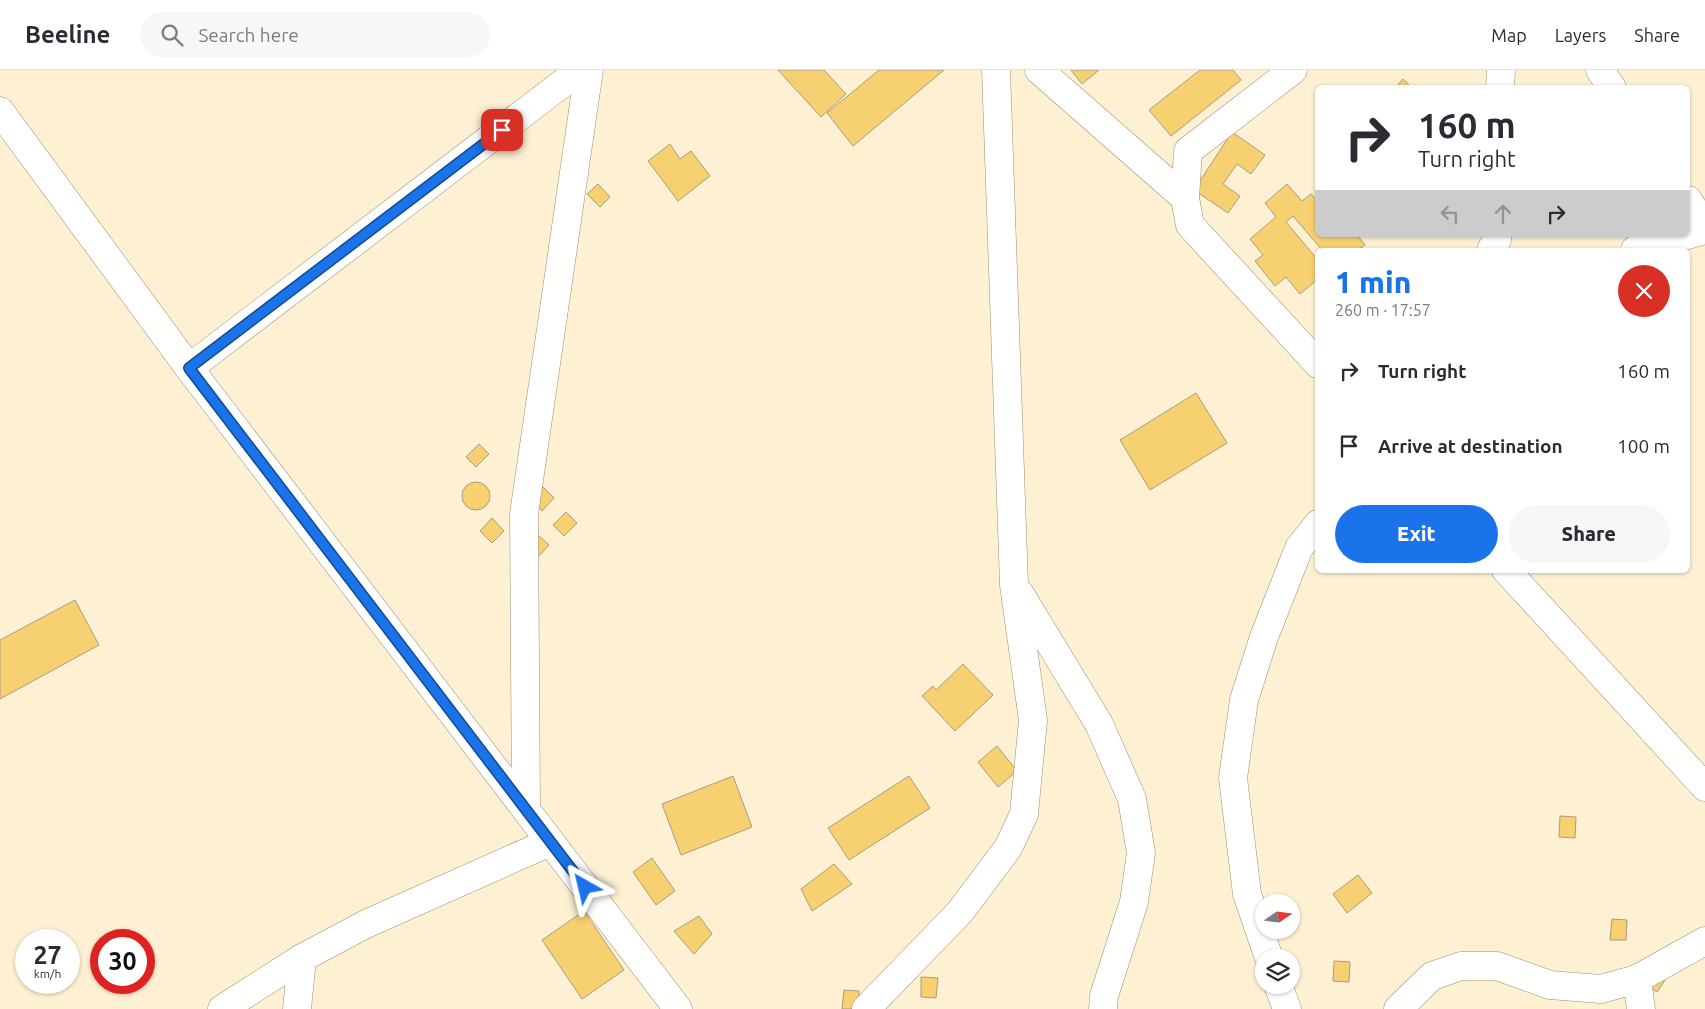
<!DOCTYPE html>
<meta charset="utf-8">
<style>
body{margin:0;font-family:Ubuntu,sans-serif;background:#f7f7f7;color:#2b2b33;height:100vh;display:flex;flex-direction:column;font-size:19px;white-space:nowrap}
*{box-sizing:border-box;margin:0}
p{font-size:16px;color:#7c7c81}
.icon{flex:none;width:28px;height:28px;fill:none;stroke:currentColor;stroke-width:2;stroke-linecap:round;stroke-linejoin:round}
.map{position:relative;flex:1;overflow:hidden}
.panel{position:absolute;left:1315px;top:178px;width:375px;height:325px;display:flex;flex-direction:column;background:#fff;border-radius:8px;box-shadow:0 1px 4px #0004}
.panel>*{flex:none}
.guide{position:absolute;left:1315px;top:15px;width:375px;height:152px;border-radius:8px;box-shadow:0 1px 4px #0004;background:#fff;color:#2b2b33;overflow:hidden}
.needle{width:32px;rotate:76deg}
.fabs{position:absolute;left:1255px;top:824px;display:grid;gap:10px}
.fabs a{display:grid;place-items:center;width:45px;height:45px;border-radius:50%;background:#fff;box-shadow:0 1px 4px #0004;font-size:25px}
.speed{position:absolute;left:15px;top:859px;display:flex;gap:10px;font-size:25px;font-weight:700;text-align:center}
.speed>*{display:grid;place-content:center;width:65px;height:65px;border-radius:50%;background:#fff;box-shadow:0 1px 4px #0004;line-height:1}
.speed small{font-size:12px;font-weight:400}
.speed .limit{border:8px solid #d22;background:#fff;color:#111}
.pin{position:absolute;display:grid;place-items:center;width:42px;height:42px;color:#fff;margin:-21px;border-radius:10px;box-shadow:0 2px 8px #0006}
.me{position:absolute;width:55px;margin:-28px;rotate:323deg;stroke-linejoin:round;filter:drop-shadow(0 0 4px #0008)}
.turn{display:flex;align-items:center;gap:18px;height:105px;padding:0 20px;font-size:22px}
.turn .icon{width:65px;height:65px;stroke-width:2.5}
.turn b{display:block;font-size:35px;line-height:42px}
.lanes{display:flex;align-items:center;height:48px;padding:0 20px;background:#0003;justify-content:center;gap:25px;direction:ltr}
.lanes .off{opacity:.35}
.round{display:grid;place-items:center;flex:none;width:52px;height:52px;border-radius:26px;background:#f7f7f7}
.summary{display:flex;align-items:center;justify-content:space-between;height:85px;padding:0 20px}
h1{font-size:30px;font-weight:800;line-height:38px;color:#1a73e8}
.primary-button{display:flex;gap:10px;margin-top:auto;padding:10px 20px}
.primary-button a{flex:1;height:58px;border-radius:30px;background:#1a73e8;color:#fff;font-size:20px;font-weight:800;line-height:58px;text-align:center}
.primary-button a+a{background:#f7f7f7;color:#2b2b33}
ul{padding:0;list-style:none}
li{display:flex;align-items:center;gap:15px;height:75px;padding:0 20px}
li div{flex:1}
li b{display:block;font-size:19px}
li em{font-style:normal}
header{display:flex;align-items:center;gap:30px;box-sizing:border-box;height:70px;padding:0 25px;background:#fff;border-bottom:1px solid #e1e1e2}
header strong{font-size:24px}
nav{display:flex;gap:28px;margin-inline-start:auto;font-size:18px}
.search{width:350px;height:45px;background:#f7f7f7;display:flex;align-items:center;gap:12px;box-sizing:border-box;padding:0 18px;border-radius:28px;color:#7c7c81;font-size:19px}
.map>svg:first-child{display:block}
.building{fill:#f7d071;stroke:#a99c80}
.lines{fill:none;stroke-linecap:round;stroke-linejoin:round}
.street-casing{stroke:#9a8e72;stroke-width:29}
.street{stroke:#fff;stroke-width:28}
.route-casing{stroke:#114b97;stroke-width:12}
.route{stroke:#1a73e8;stroke-width:9}
</style>
<header>
<strong>Beeline</strong>
<div class="search"><svg class="icon" aria-label="search" viewBox="0 0 24 24"><circle cx="10" cy="10" r="6"/><path d="M15 15l6 6"/></svg>Search here</div>
<nav><a>Map</a><a>Layers</a><a>Share</a></nav>
</header>
<div class="map">
<svg width="1705" height="939" viewBox="0 0 1705 939">
<rect width="100%" height="100%" fill="#fef1d3"/>
<g class="building">
<polygon points="778,0 824,0 846,24 821,47"/>
<polygon points="879,0 944,0 853,76 827,43"/>
<polygon points="1071,0 1099,0 1082,14"/>
<polygon points="1200,0 1233,0 1241,10 1171,66 1149,40"/>
<polygon points="1403,9 1412,18 1395,18"/>
<polygon points="1232,62 1265,85 1251,104 1237,94 1223,114 1240,126 1228,143 1194,120"/>
<polygon points="670,74 680,89 691,81 710,106 678,131 648,91"/>
<polygon points="598,114 610,127 600,137 587,124"/>
<polygon points="1287,114 1302,131 1311,124 1318,132 1318,165 1357,165 1365,175 1358,180 1322,180 1293,146 1286,152 1318,190 1318,209 1300,224 1286,207 1275,216 1255,191 1263,185 1250,169 1276,147 1265,133"/>
<polygon points="1196,323 1227,373 1150,420 1120,370"/>
<polygon points="479,374 489,384 476,397 466,387"/>
<circle cx="476" cy="426" r="14"/>
<polygon points="543,417 554,428 542,441 531,429"/>
<polygon points="566,442 577,453 564,466 553,455"/>
<polygon points="492,448 504,461 492,473 480,461"/>
<polygon points="538,465 549,475 538,487 527,476"/>
<polygon points="75,530 99,575 0,629 0,570"/>
<polygon points="963,594 993,625 955,661 922,626 933,616 936,620"/>
<polygon points="997,676 1017,701 998,717 978,692"/>
<polygon points="733,706 752,757 681,785 662,734"/>
<polygon points="909,706 930,738 849,790 828,758"/>
<polygon points="1560,746 1576,747 1575,768 1559,767"/>
<polygon points="652,788 675,821 656,835 633,802"/>
<polygon points="834,794 852,814 812,841 801,819"/>
<polygon points="1358,805 1372,823 1347,843 1333,824"/>
<polygon points="584,841 624,900 582,929 542,870"/>
<polygon points="699,846 712,864 694,884 674,861"/>
<polygon points="1612,849 1627,850 1626,870 1610,870"/>
<polygon points="1334,891 1350,892 1349,912 1333,911"/>
<polygon points="1653,903 1665,910 1657,922 1646,915"/>
<polygon points="921,907 938,908 936,928 921,927"/>
<polygon points="844,920 859,921 859,939 842,939"/>
</g>
<g class="lines">
<g class="street-casing">
<g id="street">
<polyline points="1039,0 1185,128"/>
<polyline points="1293,0 1188,81 1185,128 1190,155 1318,294"/>
<polyline points="1600,0 1612,18"/>
<polyline points="1500,18 1501,0"/>
<polyline points="0,41 189,298 678,939"/>
<polyline points="1688,130 1705,156"/>
<polyline points="1491,180 1497,170 1497,165"/>
<polyline points="1635,180 1705,160"/>
<polyline points="189,298 580,0"/>
<polyline points="1506,500 1705,717"/>
<polyline points="1020,524 1099,654 1132,729 1141,783 1134,832 1104,926 1103,939"/>
<polyline points="526,740 524,444 589,0"/>
<polyline points="1269,888 1247,824 1233,708 1244,630 1264,567 1299,478 1318,454"/>
<polyline points="1637,909 1641,939"/>
<polyline points="1278,915 1287,939"/>
<polyline points="222,939 302,888 366,854 550,772"/>
<polyline points="297,939 302,888"/>
<polyline points="866,939 960,842 1008,778 1024,744 1033,650 1014,515 996,0"/>
<polyline points="1398,939 1432,906 1461,896 1497,896 1550,915 1601,919 1637,909 1705,871"/>
</g>
</g>
<use href="#street" class="street"/>
</g>
<g class="lines">
<g class="route-casing">
<polyline id="route" points="502,60 189,298 585,817"/>
</g>
<use href="#route" class="route"/>
</g>
</svg>
<div class="fabs">
<a><svg class="needle" viewBox="-14 -14 28 28"><path d="M0-13l5 13h-10z" fill="#e53935"/><path d="M0 13l5-13h-10z" fill="#7c7c81"/></svg></a>
<a><svg class="icon" aria-label="layers" viewBox="0 0 24 24"><path d="M12 4l9 5-9 5-9-5zM3 14l9 5 9-5"/></svg></a>
</div>
<div class="speed"><div>27<small>km/h</small></div><div class="limit">30</div></div>
<div class="pin" style="left:502px;top:60px;background:#d93025"><svg class="icon" aria-label="arrive" viewBox="0 0 24 24"><path d="M6 21V4h12l-3 4 3 4H6"/></svg></div>
<svg class="me" style="left:585px;top:817px" viewBox="-20 -20 40 40"><path d="M0-17L14 15 0 8-14 15z" fill="#1a73e8" stroke="#fff" stroke-width="4"/></svg>
<div class="guide">
<div class="turn"><svg class="icon" aria-label="right" viewBox="0 0 24 24"><path d="M7 20v-9h11M14 6l5 5-5 5"/></svg><div><b>160 m</b>Turn right</div></div>
<div class="lanes"><svg class="icon off" aria-label="left" viewBox="0 0 24 24"><path d="M17 20v-9H6M10 6l-5 5 5 5"/></svg><svg class="icon off" aria-label="ahead" viewBox="0 0 24 24"><path d="M12 20V5M6 11l6-6 6 6"/></svg><svg class="icon" aria-label="right" viewBox="0 0 24 24"><path d="M7 20v-9h11M14 6l5 5-5 5"/></svg></div>
</div>
<section class="panel">
<div class="summary"><div><h1>1 min</h1><p>260 m · 17:57</p></div><a class="round" style="background:#d93025;color:#fff"><svg class="icon" aria-label="close" viewBox="0 0 24 24"><path d="M6 6l12 12M18 6L6 18"/></svg></a></div>
<ul>
<li><svg class="icon" aria-label="right" viewBox="0 0 24 24"><path d="M7 20v-9h11M14 6l5 5-5 5"/></svg><div><b>Turn right</b></div><em>160 m</em></li>
<li><svg class="icon" aria-label="arrive" viewBox="0 0 24 24"><path d="M6 21V4h12l-3 4 3 4H6"/></svg><div><b>Arrive at destination</b></div><em>100 m</em></li>
</ul>
<div class="primary-button"><a>Exit</a><a>Share</a></div>
</section>
</div>
